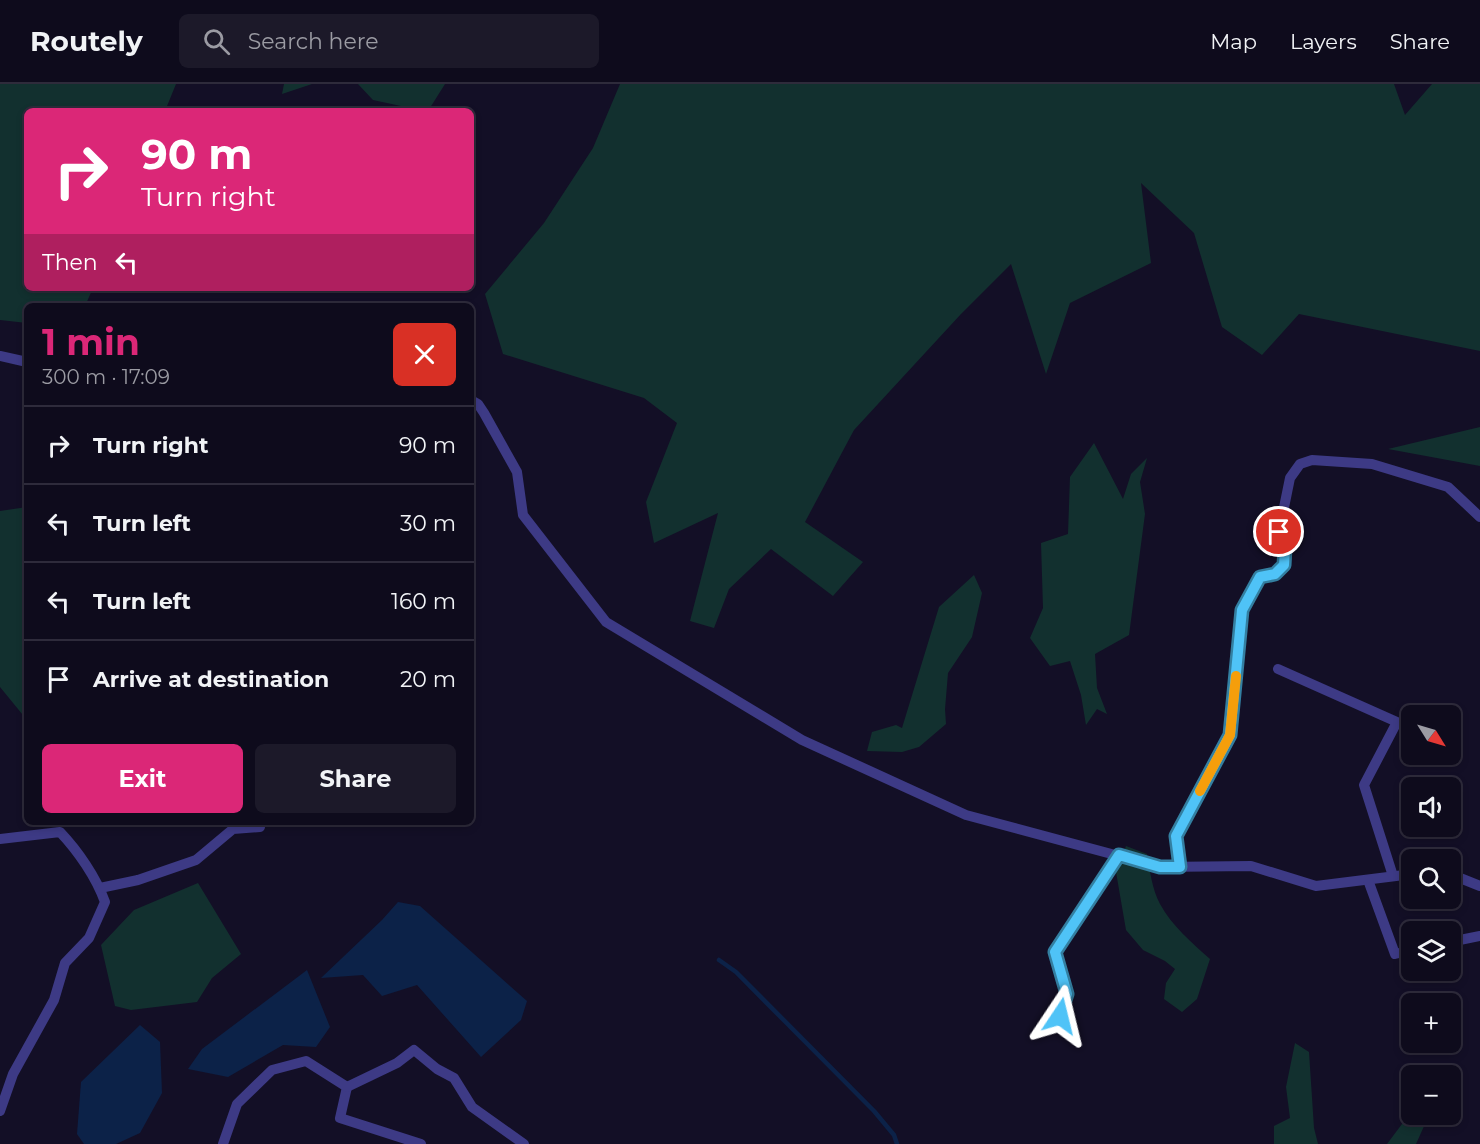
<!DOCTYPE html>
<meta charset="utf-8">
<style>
body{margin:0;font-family:Montserrat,sans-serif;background:#1c1929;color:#f1f3f6;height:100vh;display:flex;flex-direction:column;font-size:22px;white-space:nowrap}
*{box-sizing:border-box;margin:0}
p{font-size:20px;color:#9b9ba3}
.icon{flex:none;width:33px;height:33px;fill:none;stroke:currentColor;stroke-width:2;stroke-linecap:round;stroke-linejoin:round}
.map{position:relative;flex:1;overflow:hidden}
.panel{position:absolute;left:24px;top:219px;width:450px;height:522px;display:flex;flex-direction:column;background:#0e0b1c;border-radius:9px;box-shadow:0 3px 9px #0003,0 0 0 2px #2e2b3b}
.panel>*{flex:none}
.hud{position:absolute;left:24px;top:24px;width:450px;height:183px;border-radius:9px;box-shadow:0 3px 9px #0003,0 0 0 2px #2e2b3b;background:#db2777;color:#fff;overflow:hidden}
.needle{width:39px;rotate:127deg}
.controls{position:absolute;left:1401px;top:621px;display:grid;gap:12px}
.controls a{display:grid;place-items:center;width:60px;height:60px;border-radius:9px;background:#0e0b1c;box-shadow:0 3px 9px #0003,0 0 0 2px #2e2b3b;font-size:30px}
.pin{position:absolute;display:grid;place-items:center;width:51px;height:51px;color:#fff;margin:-26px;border:3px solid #fff;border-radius:50%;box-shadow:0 2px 6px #0007}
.me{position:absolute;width:66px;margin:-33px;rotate:10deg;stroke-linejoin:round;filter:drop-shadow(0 0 4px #0008)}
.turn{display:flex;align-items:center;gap:21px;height:126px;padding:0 18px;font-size:27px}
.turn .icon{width:78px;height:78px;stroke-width:2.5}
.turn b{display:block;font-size:42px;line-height:51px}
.then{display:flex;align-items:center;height:57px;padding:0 18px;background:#0003;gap:12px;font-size:22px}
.round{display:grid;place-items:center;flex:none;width:63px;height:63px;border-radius:9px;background:#1c1929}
.headline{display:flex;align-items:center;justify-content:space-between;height:102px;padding:0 18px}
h1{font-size:36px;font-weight:700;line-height:45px;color:#db2777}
.button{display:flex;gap:12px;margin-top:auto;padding:12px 18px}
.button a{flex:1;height:69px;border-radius:9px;background:#db2777;color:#fff;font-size:24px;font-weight:700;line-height:69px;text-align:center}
.button a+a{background:#1c1929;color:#f1f3f6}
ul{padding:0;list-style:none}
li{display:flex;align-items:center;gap:18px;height:78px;padding:0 18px;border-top:2px solid #2e2b3b}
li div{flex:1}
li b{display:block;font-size:22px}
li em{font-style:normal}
header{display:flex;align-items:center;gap:36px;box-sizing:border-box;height:84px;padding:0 30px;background:#0e0b1c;border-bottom:2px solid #2e2b3b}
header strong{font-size:28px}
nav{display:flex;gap:33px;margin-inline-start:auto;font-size:21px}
.search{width:420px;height:54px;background:#1c1929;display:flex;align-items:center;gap:15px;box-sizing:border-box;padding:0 21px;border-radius:9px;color:#9b9ba3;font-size:22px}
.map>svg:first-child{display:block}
.green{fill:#12302f}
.water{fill:#0c2248}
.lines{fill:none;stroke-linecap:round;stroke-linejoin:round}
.stream{stroke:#0c2248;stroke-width:4.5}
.street{stroke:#3d3a85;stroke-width:10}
.route-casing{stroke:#337fa1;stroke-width:15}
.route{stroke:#4fc3f7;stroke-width:10}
.slow{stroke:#f59e0b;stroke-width:10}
</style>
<header>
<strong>Routely</strong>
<div class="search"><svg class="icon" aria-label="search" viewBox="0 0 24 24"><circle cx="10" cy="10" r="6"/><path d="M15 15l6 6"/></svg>Search here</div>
<nav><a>Map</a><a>Layers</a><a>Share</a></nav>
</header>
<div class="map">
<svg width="1480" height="1060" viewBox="0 0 1480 1060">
<rect width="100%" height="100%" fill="#130f26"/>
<g class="green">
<polygon points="0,0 176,0 165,27 27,27 27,204 93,204 85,222 27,222 27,239 0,236"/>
<polygon points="284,0 312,0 282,10"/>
<polygon points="358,0 445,0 428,27 424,27 373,16"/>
<polygon points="620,0 1394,0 1405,31 1432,0 1480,0 1480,267 1299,230 1262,271 1222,243 1194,149 1141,99 1151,179 1070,219 1046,290 1011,180 961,230 854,346 805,438 863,478 833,512 771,465 729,505 714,544 690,537 718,429 654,459 646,418 677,339 644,314 503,270 485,210 544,139 593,64"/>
<polygon points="1480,343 1480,382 1388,365"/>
<polygon points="1094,359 1123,415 1131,390 1147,374 1140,398 1145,430 1129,551 1095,570 1097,604 1107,630 1097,625 1086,641 1081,611 1070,577 1050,582 1030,554 1043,524 1041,459 1068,450 1070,393"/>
<polygon points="27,423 27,532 23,536 27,535 27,636 0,603 0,427"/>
<polygon points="974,491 982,509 972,553 948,589 945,625 946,640 919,663 902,668 867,667 872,648 896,641 902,644 939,523"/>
<path d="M1126 762 1147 770C1150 787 1152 805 1160 820 1172 842 1192 859 1210 875L1197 915 1182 928 1164 915 1166 899 1175 885 1165 877 1143 866 1126 846 1116 788Z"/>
<polygon points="198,799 241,870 212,894 197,918 131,926 115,922 101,861 134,826"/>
<polygon points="1295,959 1309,968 1314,1044 1318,1060 1274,1060 1274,1042 1290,1034 1286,1003"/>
<polygon points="1411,1028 1412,1030 1429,1031 1416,1060 1387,1060"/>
</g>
<g class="water">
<polygon points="398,818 420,822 527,917 521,936 481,973 417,901 382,912 363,891 321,894 382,836"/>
<polygon points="307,886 330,943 316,963 283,961 228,993 188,985 202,965"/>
<polygon points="140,941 160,958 162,1009 140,1049 116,1060 84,1060 77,1050 81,998"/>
</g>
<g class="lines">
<polyline class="stream" points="719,876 736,888 874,1027 894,1051 897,1060"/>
<g class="street">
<polyline points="0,272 27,278"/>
<polyline points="471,316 478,320 484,329 517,388 523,431 606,538 802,656 966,731 1160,783 1251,782 1316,802 1412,790"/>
<polyline points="1278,585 1397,638 1364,701 1393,792"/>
<path d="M0 755 60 748C78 767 96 793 105 818L89 854 65 879 54 916 13 990 0 1027"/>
<polyline points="1181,782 1176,752 1230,651 1242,526 1260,493 1275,490 1284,481 1285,464 1279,448 1290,394 1300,380 1312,376 1372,380 1448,403 1480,433"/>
<polyline points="1450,790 1480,802"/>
<polyline points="1368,796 1395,870 1412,866"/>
<polyline points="100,804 138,796 196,776 233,745 260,743"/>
<polyline points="1450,858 1480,852"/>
<polyline points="1060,931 1067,910 1055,869 1119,772"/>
<polyline points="347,1003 340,1034 421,1060"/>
<polyline points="223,1060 237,1020 272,986 306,977 347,1003 397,979 414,966 437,985 454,994 472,1023 524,1060"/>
</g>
</g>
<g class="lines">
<g class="route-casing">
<polyline id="route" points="1060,932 1067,910 1055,868 1119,771 1160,783 1180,783 1176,752 1230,651 1242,526 1260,493 1275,490 1284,481 1285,464 1279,448"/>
</g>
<use href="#route" class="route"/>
<polyline class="slow" points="1200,707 1230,651 1236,592"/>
</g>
</svg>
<div class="controls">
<a><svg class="needle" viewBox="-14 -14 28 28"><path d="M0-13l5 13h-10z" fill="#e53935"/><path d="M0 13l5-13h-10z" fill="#9b9ba3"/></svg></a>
<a><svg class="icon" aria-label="sound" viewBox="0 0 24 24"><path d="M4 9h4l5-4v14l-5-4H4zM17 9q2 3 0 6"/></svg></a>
<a><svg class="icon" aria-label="search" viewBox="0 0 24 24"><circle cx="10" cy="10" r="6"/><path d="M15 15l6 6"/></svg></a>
<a><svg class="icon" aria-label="layers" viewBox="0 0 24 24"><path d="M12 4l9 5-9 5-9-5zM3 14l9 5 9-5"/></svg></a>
<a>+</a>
<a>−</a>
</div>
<div class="pin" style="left:1279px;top:448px;background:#d93025"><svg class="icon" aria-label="arrive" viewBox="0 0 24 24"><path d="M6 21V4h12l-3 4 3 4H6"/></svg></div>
<svg class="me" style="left:1060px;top:932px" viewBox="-20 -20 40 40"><path d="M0-17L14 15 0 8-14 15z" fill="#4fc3f7" stroke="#fff" stroke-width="4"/></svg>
<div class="hud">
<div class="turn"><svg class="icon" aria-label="right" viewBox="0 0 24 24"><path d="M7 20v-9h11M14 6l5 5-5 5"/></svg><div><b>90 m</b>Turn right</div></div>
<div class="then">Then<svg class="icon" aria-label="left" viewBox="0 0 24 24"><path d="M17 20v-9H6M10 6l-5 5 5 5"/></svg></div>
</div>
<section class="panel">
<div class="headline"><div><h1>1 min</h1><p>300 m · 17:09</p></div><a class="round" style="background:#d93025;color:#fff"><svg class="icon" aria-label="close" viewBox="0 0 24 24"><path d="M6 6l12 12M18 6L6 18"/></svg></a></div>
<ul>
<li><svg class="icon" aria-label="right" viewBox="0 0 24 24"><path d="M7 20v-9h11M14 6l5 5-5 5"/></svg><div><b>Turn right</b></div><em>90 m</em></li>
<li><svg class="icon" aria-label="left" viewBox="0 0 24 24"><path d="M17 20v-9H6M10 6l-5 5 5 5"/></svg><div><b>Turn left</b></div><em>30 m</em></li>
<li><svg class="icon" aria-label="left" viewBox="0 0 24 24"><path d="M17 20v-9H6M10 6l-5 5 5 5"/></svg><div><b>Turn left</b></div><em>160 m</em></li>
<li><svg class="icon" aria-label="arrive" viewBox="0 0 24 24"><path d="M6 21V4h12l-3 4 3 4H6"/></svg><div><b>Arrive at destination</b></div><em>20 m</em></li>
</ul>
<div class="button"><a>Exit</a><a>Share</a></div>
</section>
</div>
